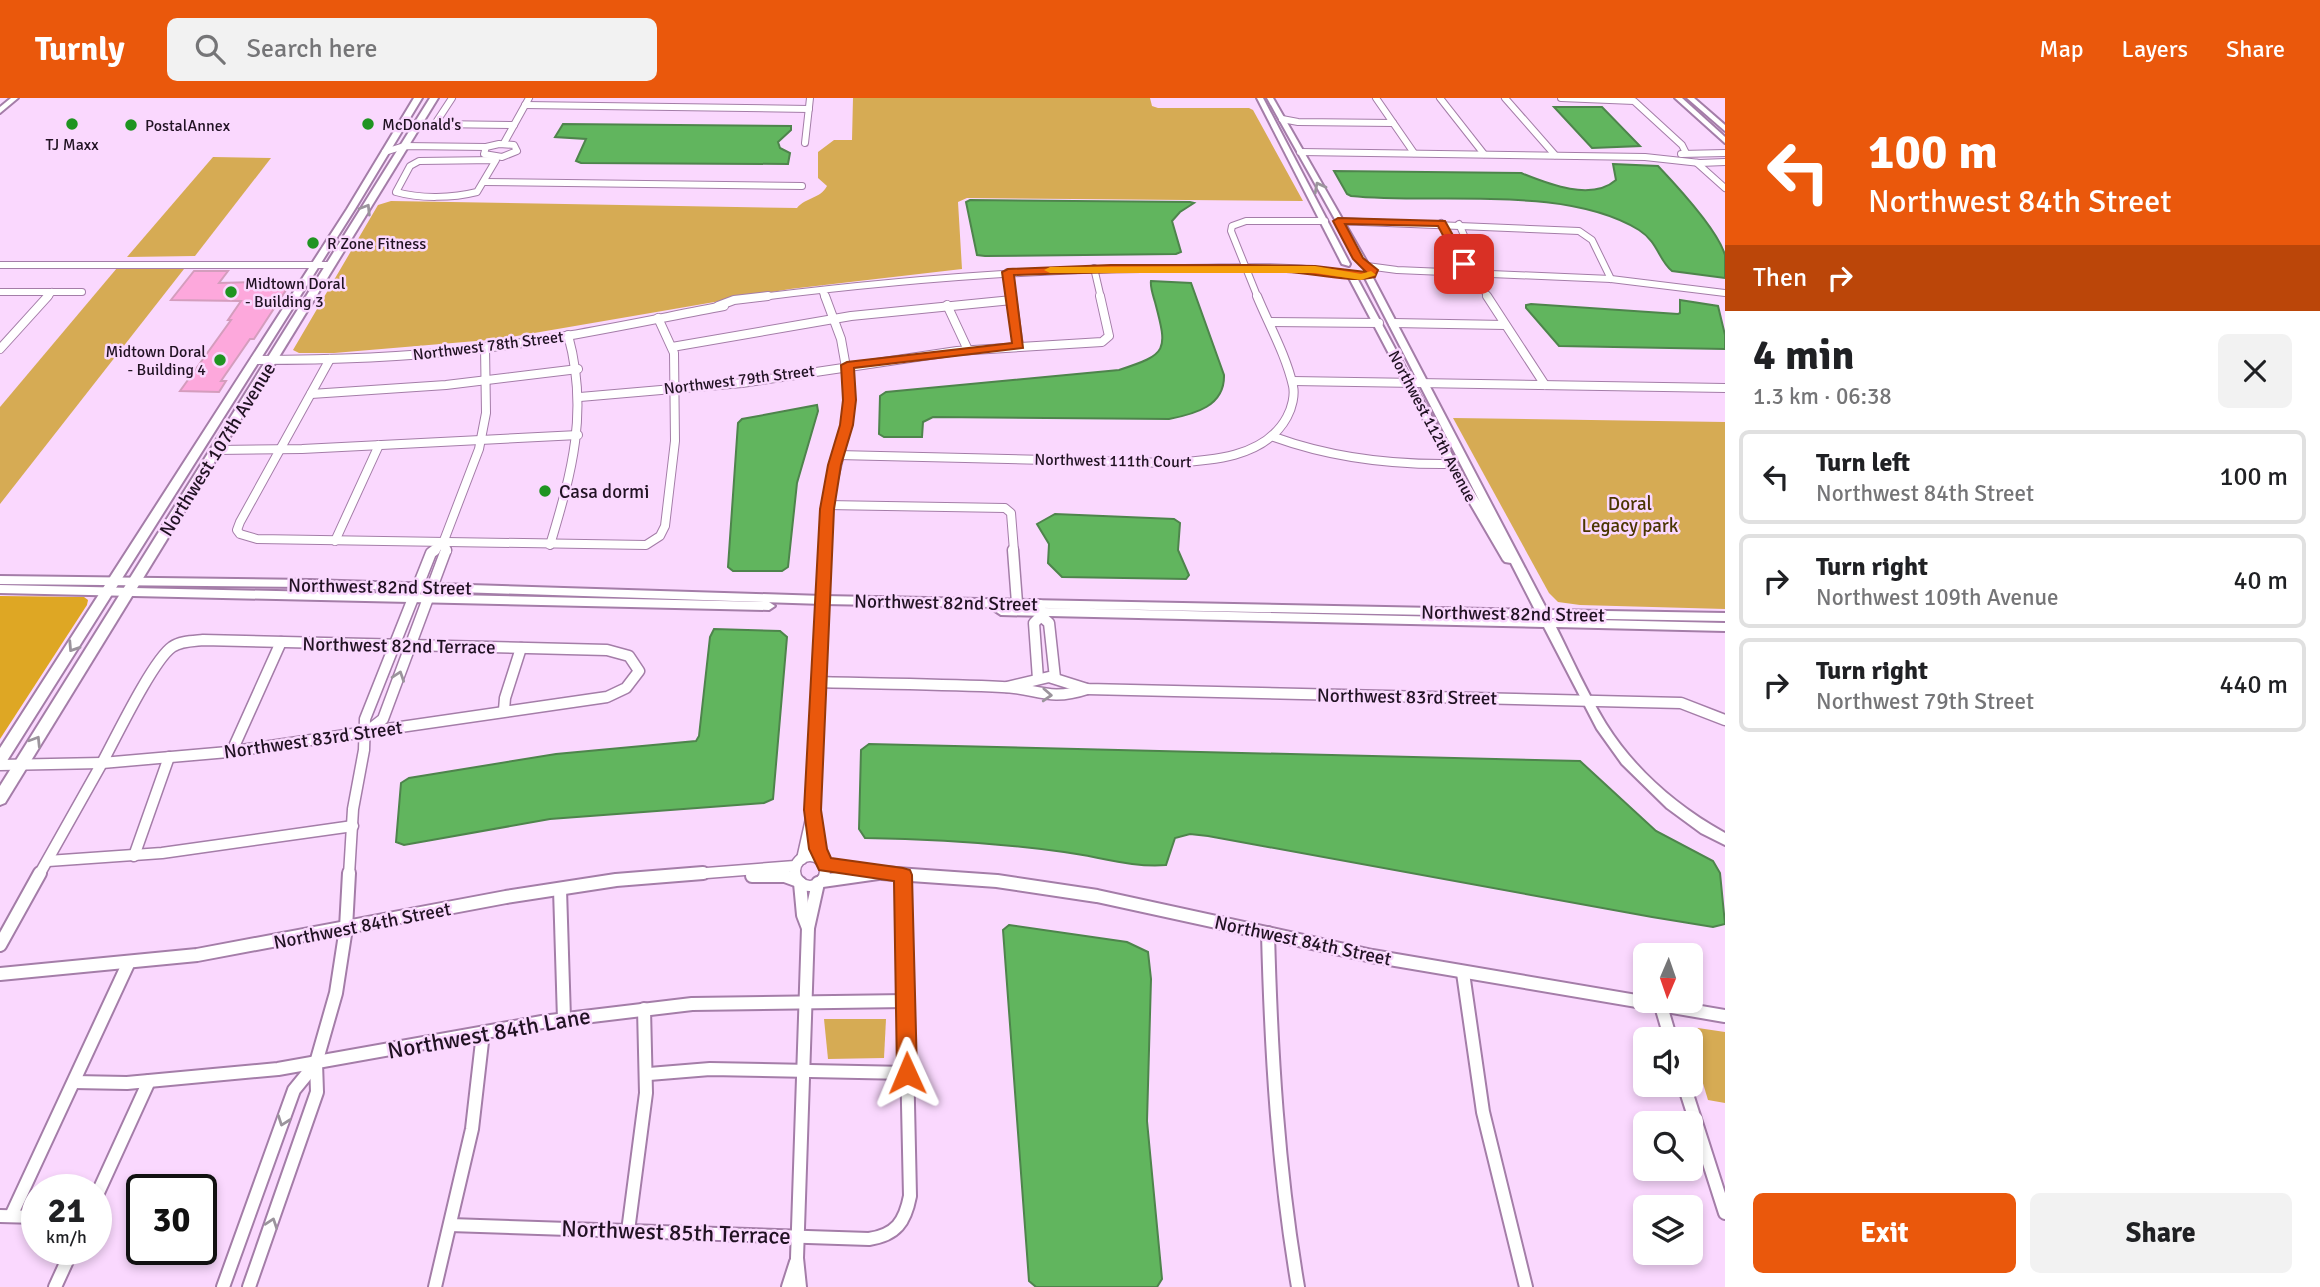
<!DOCTYPE html>
<meta charset="utf-8">
<style>
body{margin:0;font-family:Signika,sans-serif;background:#f2f2f2;color:#202124;height:100vh;display:flex;flex-direction:column;font-size:26px;white-space:nowrap}
*{box-sizing:border-box;margin:0}
p{font-size:23px;color:#757577}
.icon{flex:none;width:38px;height:38px;fill:none;stroke:currentColor;stroke-width:2;stroke-linecap:round;stroke-linejoin:round}
.map{position:relative;flex:1;overflow:hidden}
.sheet{display:flex;flex-direction:column;background:#fff;width:595px}
.sheet>*{flex:none}
.banner{background:#ea580c;color:#fff;overflow:hidden}
.needle{width:46px;rotate:182deg}
.controls{position:absolute;left:1633px;top:845px;display:grid;gap:14px}
.controls a{display:grid;place-items:center;width:70px;height:70px;border-radius:10px;background:#fff;box-shadow:0 4px 10px #0003;font-size:35px}
.speed{position:absolute;left:21px;top:1076px;display:flex;gap:14px;font-size:35px;font-weight:700;text-align:center}
.speed>*{display:grid;place-content:center;width:91px;height:91px;border-radius:50%;background:#fff;box-shadow:0 4px 10px #0003;line-height:1}
.speed small{font-size:18px;font-weight:400}
.speed .limit{border:4px solid #111;border-radius:10px;background:#fff;color:#111}
.pin{position:absolute;display:grid;place-items:center;width:60px;height:60px;color:#fff;margin:-30px;border-radius:14px;box-shadow:0 4px 10px #0006}
.me{position:absolute;width:77px;margin:-38px;rotate:359deg;stroke-linejoin:round;filter:drop-shadow(0 0 5px #0008)}
.turn{display:flex;align-items:center;gap:24px;height:147px;padding:0 28px;font-size:32px}
.turn .icon{width:91px;height:91px;stroke-width:2.5}
.turn b{display:block;font-size:49px;line-height:60px}
.then{display:flex;align-items:center;height:66px;padding:0 28px;background:#0003;gap:14px;font-size:26px}
.round{display:grid;place-items:center;flex:none;width:74px;height:74px;border-radius:10px;background:#f2f2f2}
.overview{display:flex;align-items:center;justify-content:space-between;height:119px;padding:0 28px}
h1{font-size:42px;font-weight:800;line-height:52px}
.primary-button{display:flex;gap:14px;margin-top:auto;padding:14px 28px}
.primary-button a{flex:1;height:80px;border-radius:10px;background:#ea580c;color:#fff;font-size:28px;font-weight:800;line-height:80px;text-align:center}
.primary-button a+a{background:#f2f2f2;color:#202124}
ul{padding:0;list-style:none}
li{display:flex;align-items:center;gap:21px;height:94px;margin:0 14px 10px;padding:0 14px;border:4px solid #e0e0e0;border-radius:10px}
li div{flex:1}
li b{display:block;font-size:26px}
li em{font-style:normal}
header{display:flex;align-items:center;gap:42px;box-sizing:border-box;height:98px;padding:0 35px;background:#ea580c;color:#fff}
header strong{font-size:33px}
nav{display:flex;gap:38px;margin-inline-start:auto;font-size:24px}
.search{width:490px;height:63px;background:#f2f2f2;display:flex;align-items:center;gap:18px;box-sizing:border-box;padding:0 24px;border-radius:10px;color:#757577;font-size:26px}
main{display:flex;flex:1;min-height:0}
.map>svg:first-child{display:block}
.green{fill:#d6ab54}
.forest{fill:#dea724}
.water{fill:#61b55e;stroke:#4e844c;stroke-width:2}
.building{fill:#fda8dc;stroke:#d49dbd;stroke-width:2}
.lines{fill:none;stroke-linecap:round;stroke-linejoin:round}
.minor-far3-casing{stroke:#a47da8;stroke-width:8}
.minor-far2-casing{stroke:#a47da8;stroke-width:10}
.minor-far1-casing{stroke:#a47da8;stroke-width:13}
.minor-casing{stroke:#a47da8;stroke-width:16}
.tertiary-casing{stroke:#a47da8;stroke-width:4}
.secondary-casing{stroke:#a47da8;stroke-width:4}
.minor-far3{stroke:#fff;stroke-width:6}
.minor-far2{stroke:#fff;stroke-width:8}
.minor-far1{stroke:#fff;stroke-width:10}
.minor{stroke:#fff;stroke-width:12}
.tertiary{fill:#fff;fill-rule:evenodd}
.secondary{fill:#fff;fill-rule:evenodd}
.oneway{stroke:#9b949c}
.route{fill:#ea580c;stroke:#983908;stroke-width:2}
.slow{fill:#f59e0b}
.poi-dot{fill:#1f9421;stroke:#fad8fe;stroke-width:2.5}
.labels{text-anchor:middle;stroke-width:5;stroke-linejoin:round;paint-order:stroke}
.far-poi-label{font-size:16px;fill:#211223;stroke:#fad8fe;text-anchor:start}
.far-street-label{font-size:16px;fill:#211223;stroke:#fad8fe}
.street-label{font-size:19px;fill:#211223;stroke:#fad8fe}
.poi-label{font-size:19px;fill:#211223;stroke:#fad8fe;text-anchor:start}
.park-label{font-size:19px;fill:#4a3500;stroke:#fad8fe}
.near-street-label{font-size:23px;fill:#211223;stroke:#fad8fe}
</style>
<header>
<strong>Turnly</strong>
<div class="search"><svg class="icon" aria-label="search" viewBox="0 0 24 24"><circle cx="10" cy="10" r="6"/><path d="M15 15l6 6"/></svg>Search here</div>
<nav><a>Map</a><a>Layers</a><a>Share</a></nav>
</header>
<main>
<div class="map">
<svg width="1725" height="1189" viewBox="0 0 1725 1189">
<rect width="100%" height="100%" fill="#fad8fe"/>
<g class="green">
<path d="M853 0H1150L1152 8 1158 10H1249L1253 12 1303 103 967 100 958 104 962 171 790 191 500 241 334 255H299L293 252 378 107 391 103 797 110C806 99 820 101 827 88L818 80V54L834 42H852Z"/>
<polygon points="213,59 271,60 195,158 127,159"/>
<polygon points="117,170 184,171 0,406 0,309"/>
<polygon points="1453,320 1725,324 1725,511 1580,507 1558,504 1549,495"/>
<polygon points="824,921 886,921 884,960 828,961"/>
<polygon points="1698,930 1725,934 1725,1005 1708,1002 1689,939 1691,934"/>
</g>
<polygon class="forest" points="0,498 84,499 88,502 87,507 0,641"/>
<g class="water">
<polygon points="1554,9 1602,9 1640,48 1592,50"/>
<polygon points="563,26 791,28 791,32 778,44 780,50 790,55 788,66 581,65 576,63 586,41 555,39"/>
<path d="M1613 66 1658 68C1676 87 1718 133 1725 157 1725 164 1725 173 1725 180L1672 173C1659 163 1658 144 1639 132 1564 86 1437 107 1351 98L1347 96 1334 73 1521 75C1546 85 1591 104 1616 82Z"/>
<polygon points="970,102 1190,104 1194,105 1180,114 1172,123 1181,154 1176,156 985,158 977,157 966,104"/>
<path d="M1151 183 1191 185 1224 277C1225 308 1195 316 1169 321L933 319 923 324 922 339H884L879 336 880 298 886 294 1119 272C1168 256 1168 253 1155 204 1153 197 1150 189 1151 183Z"/>
<polygon points="1680,202 1718,208 1725,237 1725,251 1559,248 1526,210 1526,207 1531,206 1678,216 1680,215"/>
<polygon points="817,307 818,313 797,385 788,469 782,473 733,473 728,469 738,325 742,321"/>
<polygon points="1055,416 1174,421 1180,425 1178,452 1189,477 1186,481 1062,479 1048,465 1049,446 1037,426"/>
<polygon points="714,531 780,533 787,539 773,701 764,705 550,721 404,747 396,744 401,685 409,680 556,656 696,643 699,638 710,539"/>
<path d="M869 646 1580 663 1656 733 1713 763 1720 775 1725 826 1713 829 1652 819 1208 738 1190 736 1175 740 1166 767C1132 770 1097 758 1064 754 998 745 932 741 865 740L859 731 861 652Z"/>
<polygon points="1009,827 1127,844 1148,854 1151,881 1147,1023 1162,1181 1157,1189 1036,1189 1029,1183 1003,832"/>
</g>
<polygon class="building" points="194,173 228,173 219,185 292,183 254,241 250,241 221,283 226,283 219,294 180,293 231,222 228,222 241,203 171,202"/>
<g class="lines">
<g class="minor-far3-casing">
<g id="minor-far3">
<polyline points="1376,0 1414,55"/>
<polyline points="1440,0 1484,56"/>
<polyline points="1505,0 1555,57"/>
<polyline points="1561,0 1634,3 1682,47 1686,55"/>
<polyline points="525,7 809,11"/>
<polyline points="1282,21 1298,24 1393,25"/>
<polyline points="435,26 514,27"/>
<polyline points="435,26 452,0"/>
<polyline points="504,45 529,0"/>
<polyline points="805,45 810,0"/>
<polygon points="499,46 514,47 517,53 502,59 484,56 486,49"/>
<polyline points="385,54 404,48 486,49"/>
<polyline points="1300,54 1645,59 1700,65 1725,64"/>
<polyline points="1681,56 1725,55"/>
<path d="M496 62 477 94C453 100 420 101 396 94L410 68 419 63Z"/>
<polyline points="1697,65 1725,90"/>
<polyline points="484,84 802,88"/>
<polyline points="1338,123 1579,133 1592,142 1611,181"/>
<polyline points="1441,125 1464,166 1475,174 1488,200"/>
<polyline points="1459,126 1477,167 1475,174"/>
<polyline points="0,167 331,167"/>
<polyline points="1367,168 1397,172 1611,181 1725,195"/>
<polyline points="1094,170 1101,200"/>
<polyline points="1008,174 1012,200"/>
<polyline points="822,192 825,200"/>
<polyline points="0,194 82,194"/>
<polyline points="47,200 52,194"/>
<path d="M753 200C896 182 1038 170 1183 170 1237 170 1293 166 1347 176"/>
<polyline points="1258,200 1231,133 1232,128 1246,123 1325,123"/>
</g>
</g>
<g class="minor-far2-casing">
<g id="minor-far2">
<polyline points="825,198 841,241 850,292 847,327 827,411 825,453"/>
<polyline points="1012,198 1019,248"/>
<polyline points="1487,198 1545,287"/>
<polyline points="947,207 968,252"/>
<polyline points="718,208 734,202 768,198"/>
<polyline points="1270,224 1379,225"/>
<polyline points="1393,225 1505,227"/>
<polyline points="672,249 851,218 1012,202"/>
<polyline points="0,251 48,198"/>
<polyline points="330,261 240,424 237,432 240,436 257,441 646,447 660,438 665,428 675,343 674,255 658,220"/>
<path d="M255 262C325 262 397 260 467 252 554 243 639 224 724 208"/>
<polyline points="1293,283 1725,290"/>
<polyline points="311,296 446,287 578,271"/>
<polyline points="580,299 742,285 957,253 1102,244 1109,238 1100,198"/>
<path d="M1274 339C1332 360 1390 367 1452 366"/>
<polyline points="216,352 302,351 578,337"/>
<path d="M838 357 1168 365C1210 363 1265 360 1287 319 1292 310 1295 297 1293 288 1286 257 1269 227 1257 198"/>
<polyline points="827,407 1005,410 1011,415 1014,453"/>
<polyline points="335,443 379,347"/>
<polyline points="443,445 447,453"/>
<path d="M550 447C572 374 589 313 568 237"/>
<polyline points="433,453 443,445 479,351 486,315 485,249"/>
</g>
</g>
<g class="minor-far1-casing">
<g id="minor-far1">
<polyline points="1013,452 1017,505"/>
<polyline points="1041,518 1049,525 1055,580"/>
<path d="M203 542 607 552 629 558 639 573 626 590 607 599 228 654 102 665C115 641 153 562 172 549 180 543 193 543 203 542Z"/>
<polyline points="1038,581 1034,525 1041,518 1040,507"/>
<path d="M819 584C880 586 941 586 1002 589 1037 590 1048 604 1087 591"/>
<polyline points="1007,589 1049,579 1087,591 1681,605 1725,622"/>
<polyline points="504,612 505,600 521,550"/>
<polyline points="369,632 383,621 446,452"/>
<polyline points="232,653 281,544"/>
<polyline points="0,667 102,665"/>
<polyline points="813,713 822,763"/>
<circle cx="810" cy="773" r="15"/>
<polyline points="134,758 169,659"/>
<polyline points="802,761 813,712 825,452"/>
<polyline points="48,763 162,755 353,728"/>
<polyline points="825,767 908,777"/>
<polyline points="39,777 102,665"/>
<polyline points="349,777 353,711 364,652 365,621 431,455 435,452"/>
<polyline points="681,777 795,768"/>
<polyline points="865,777 879,775"/>
</g>
</g>
<g class="minor-casing">
<g id="minor">
<polyline points="882,775 997,783 1097,798 1372,858 1725,918"/>
<polyline points="752,778 785,778 796,782"/>
<polyline points="822,783 878,775"/>
<polyline points="800,785 803,817 808,830 797,1160 800,1189"/>
<polyline points="560,791 564,921"/>
<polyline points="808,830 818,785"/>
<path d="M1268 835C1271 954 1278 1072 1298 1189"/>
<polyline points="0,847 40,775"/>
<polyline points="1463,875 1483,1014 1526,1189"/>
<polyline points="0,876 197,857 506,799 616,782 703,775"/>
<polyline points="1661,908 1671,942"/>
<polyline points="649,976 710,971 907,975"/>
<polyline points="74,984 127,985 278,971 542,924 692,906 906,903"/>
<polyline points="1684,987 1725,1115"/>
<polyline points="96,1099 149,983"/>
<polyline points="0,1118 37,1119"/>
<polyline points="11,1118 129,864"/>
<path d="M450 1127 869 1141C896 1137 905 1124 910 1098L903 777"/>
<polyline points="628,1133 646,995 644,911"/>
<polyline points="55,1189 72,1152"/>
<polyline points="223,1189 294,992 316,965"/>
<polyline points="249,1189 317,994 316,965 336,895 346,830 349,775"/>
<polyline points="435,1189 472,1031 483,935"/>
<polyline points="788,1189 796,1164"/>
</g>
</g>
<g class="tertiary-casing">
<g id="tertiary">
<polygon points="11,0 18,0 0,15 0,9"/>
<polygon points="1257,0 1263,0 1350,166 1349,168 1342,166"/>
<polygon points="1267,0 1273,0 1368,166 1367,168 1360,166"/>
<polygon points="1675,0 1682,0 1725,39 1725,45"/>
<polygon points="1687,0 1694,0 1725,27 1725,33"/>
<path d="M1352 175 1356 178 1457 366 1480 404 1364 178 1368 175 1372 178 1547 512 1725 515V523L1551 520 1552 521 1725 525V533L1556 529C1572 561 1587 595 1606 626 1635 672 1678 709 1725 735V747L1701 735 1667 710 1622 666 1597 631 1544 529 1001 517 995 513 1001 509 1540 521 1539 519 823 506 309 489 0 486V478L309 482 823 498 1535 512 1511 465 1505 464 1503 462 1447 366 1348 178Z"/>
<polygon points="0,487 769,504 775,508 769,512 0,495"/>
</g>
</g>
<g class="secondary-casing">
<g id="secondary">
<polygon points="414,0 422,0 355,111 5,666 0,667 0,650 347,111"/>
<polygon points="430,0 438,0 5,705 0,707 0,688"/>
</g>
</g>
<use href="#minor-far3" class="minor-far3"/>
<use href="#minor-far2" class="minor-far2"/>
<use href="#minor-far1" class="minor-far1"/>
<use href="#minor" class="minor"/>
<use href="#tertiary" class="tertiary"/>
<use href="#secondary" class="secondary"/>
</g>
<defs><path id="oneway-chevron" d="M-2-3.5L2.5 0L-2 3.5" fill="none" stroke-width="1.6" stroke-linecap="round" stroke-linejoin="round" transform="scale(1.75)"/></defs>
<g class="oneway">
<use href="#oneway-chevron" transform="translate(1319 89) rotate(-118)"/>
<use href="#oneway-chevron" transform="translate(366 111) rotate(-58)"/>
<use href="#oneway-chevron" transform="translate(73 549) rotate(123)"/>
<use href="#oneway-chevron" transform="translate(399 578) rotate(-71)"/>
<use href="#oneway-chevron" transform="translate(1047 597) rotate(3)"/>
<use href="#oneway-chevron" transform="translate(36 643) rotate(-58)"/>
<use href="#oneway-chevron" transform="translate(283 1023) rotate(110)"/>
<use href="#oneway-chevron" transform="translate(272 1125) rotate(-71)"/>
</g>
<path class="route" d="M1338 120 1445 123 1469 166 1460 169 1438 128 1345 126 1363 160 1378 172 1375 179C1350 185 1314 175 1286 174 1195 173 1104 174 1014 177L1023 250 854 270 856 302 853 327 841 367 834 411 821 712 827 751 831 760 903 770 910 772 912 777 917 975 914 982 907 984 900 982 897 975 894 783 819 772 809 751 804 712 820 411 828 367 840 327 843 302 841 267 847 264 1012 245 1002 174 1008 171 1111 167H1247L1315 168 1366 174 1353 161 1333 123Z"/>
<polygon class="slow" points="1269,168 1315,168 1361,176 1371,173 1376,177 1361,182 1315,175 1050,175 1044,172 1050,169"/>
<g class="poi-dot">
<circle cx="72" cy="26" r="7"/>
<circle cx="368" cy="26" r="7"/>
<circle cx="131" cy="27" r="7"/>
<circle cx="313" cy="145" r="7"/>
<circle cx="231" cy="194" r="7"/>
<circle cx="220" cy="262" r="7"/>
<circle cx="545" cy="393" r="7"/>
</g>
<g class="labels">
<g class="far-poi-label">
<text x="382" y="32">McDonald's</text>
<text x="145" y="33">PostalAnnex</text>
<text x="72" y="52" text-anchor="middle">TJ Maxx</text>
<text x="327" y="151">R Zone Fitness</text>
<text x="245" y="191">Midtown Doral<tspan x="245" dy="18">- Building 3</tspan></text>
<text x="206" y="259" text-anchor="end">Midtown Doral<tspan x="206" dy="18">- Building 4</tspan></text>
</g>
<g class="far-street-label">
<text transform="translate(488 247) rotate(-7)" y="6">Northwest 78th Street</text>
<text transform="translate(739 281) rotate(-7)" y="6">Northwest 79th Street</text>
<text transform="translate(1433 328) rotate(62)" y="6">Northwest 112th Avenue</text>
<text transform="translate(1113 362) rotate(1)" y="6">Northwest 111th Court</text>
</g>
<g class="street-label">
<text transform="translate(217 351) rotate(-58)" y="7">Northwest 107th Avenue</text>
<text transform="translate(380 488) rotate(1)" y="7">Northwest 82nd Street</text>
<text transform="translate(946 504) rotate(1)" y="7">Northwest 82nd Street</text>
<text transform="translate(1513 515) rotate(1)" y="7">Northwest 82nd Street</text>
<text transform="translate(399 547) rotate(1)" y="7">Northwest 82nd Terrace</text>
<text transform="translate(1407 598) rotate(1)" y="7">Northwest 83rd Street</text>
<text transform="translate(313 641) rotate(-8)" y="7">Northwest 83rd Street</text>
<text transform="translate(362 827) rotate(-11)" y="7">Northwest 84th Street</text>
<text transform="translate(1303 842) rotate(12)" y="7">Northwest 84th Street</text>
</g>
<g class="poi-label">
<text x="559" y="400">Casa dormi</text>
</g>
<g class="park-label">
<text x="1630" y="412">Doral<tspan x="1630" dy="22">Legacy park</tspan></text>
</g>
<g class="near-street-label">
<text transform="translate(489 935) rotate(-10)" y="8">Northwest 84th Lane</text>
<text transform="translate(676 1134) rotate(2)" y="8">Northwest 85th Terrace</text>
</g>
</g>
</svg>
<div class="controls">
<a><svg class="needle" viewBox="-14 -14 28 28"><path d="M0-13l5 13h-10z" fill="#e53935"/><path d="M0 13l5-13h-10z" fill="#757577"/></svg></a>
<a><svg class="icon" aria-label="sound" viewBox="0 0 24 24"><path d="M4 9h4l5-4v14l-5-4H4zM17 9q2 3 0 6"/></svg></a>
<a><svg class="icon" aria-label="search" viewBox="0 0 24 24"><circle cx="10" cy="10" r="6"/><path d="M15 15l6 6"/></svg></a>
<a><svg class="icon" aria-label="layers" viewBox="0 0 24 24"><path d="M12 4l9 5-9 5-9-5zM3 14l9 5 9-5"/></svg></a>
</div>
<div class="speed"><div>21<small>km/h</small></div><div class="limit">30</div></div>
<div class="pin" style="left:1464px;top:166px;background:#d93025"><svg class="icon" aria-label="arrive" viewBox="0 0 24 24"><path d="M6 21V4h12l-3 4 3 4H6"/></svg></div>
<svg class="me" style="left:907px;top:975px" viewBox="-20 -20 40 40"><path d="M0-17L14 15 0 8-14 15z" fill="#ea580c" stroke="#fff" stroke-width="4"/></svg>
</div>
<section class="sheet">
<div class="banner">
<div class="turn"><svg class="icon" aria-label="left" viewBox="0 0 24 24"><path d="M17 20v-9H6M10 6l-5 5 5 5"/></svg><div><b>100 m</b>Northwest 84th Street</div></div>
<div class="then">Then<svg class="icon" aria-label="right" viewBox="0 0 24 24"><path d="M7 20v-9h11M14 6l5 5-5 5"/></svg></div>
</div>
<div class="overview"><div><h1>4 min</h1><p>1.3 km · 06:38</p></div><a class="round"><svg class="icon" aria-label="close" viewBox="0 0 24 24"><path d="M6 6l12 12M18 6L6 18"/></svg></a></div>
<ul>
<li><svg class="icon" aria-label="left" viewBox="0 0 24 24"><path d="M17 20v-9H6M10 6l-5 5 5 5"/></svg><div><b>Turn left</b><p>Northwest 84th Street</p></div><em>100 m</em></li>
<li><svg class="icon" aria-label="right" viewBox="0 0 24 24"><path d="M7 20v-9h11M14 6l5 5-5 5"/></svg><div><b>Turn right</b><p>Northwest 109th Avenue</p></div><em>40 m</em></li>
<li><svg class="icon" aria-label="right" viewBox="0 0 24 24"><path d="M7 20v-9h11M14 6l5 5-5 5"/></svg><div><b>Turn right</b><p>Northwest 79th Street</p></div><em>440 m</em></li>
</ul>
<div class="primary-button"><a>Exit</a><a>Share</a></div>
</section>
</main>
